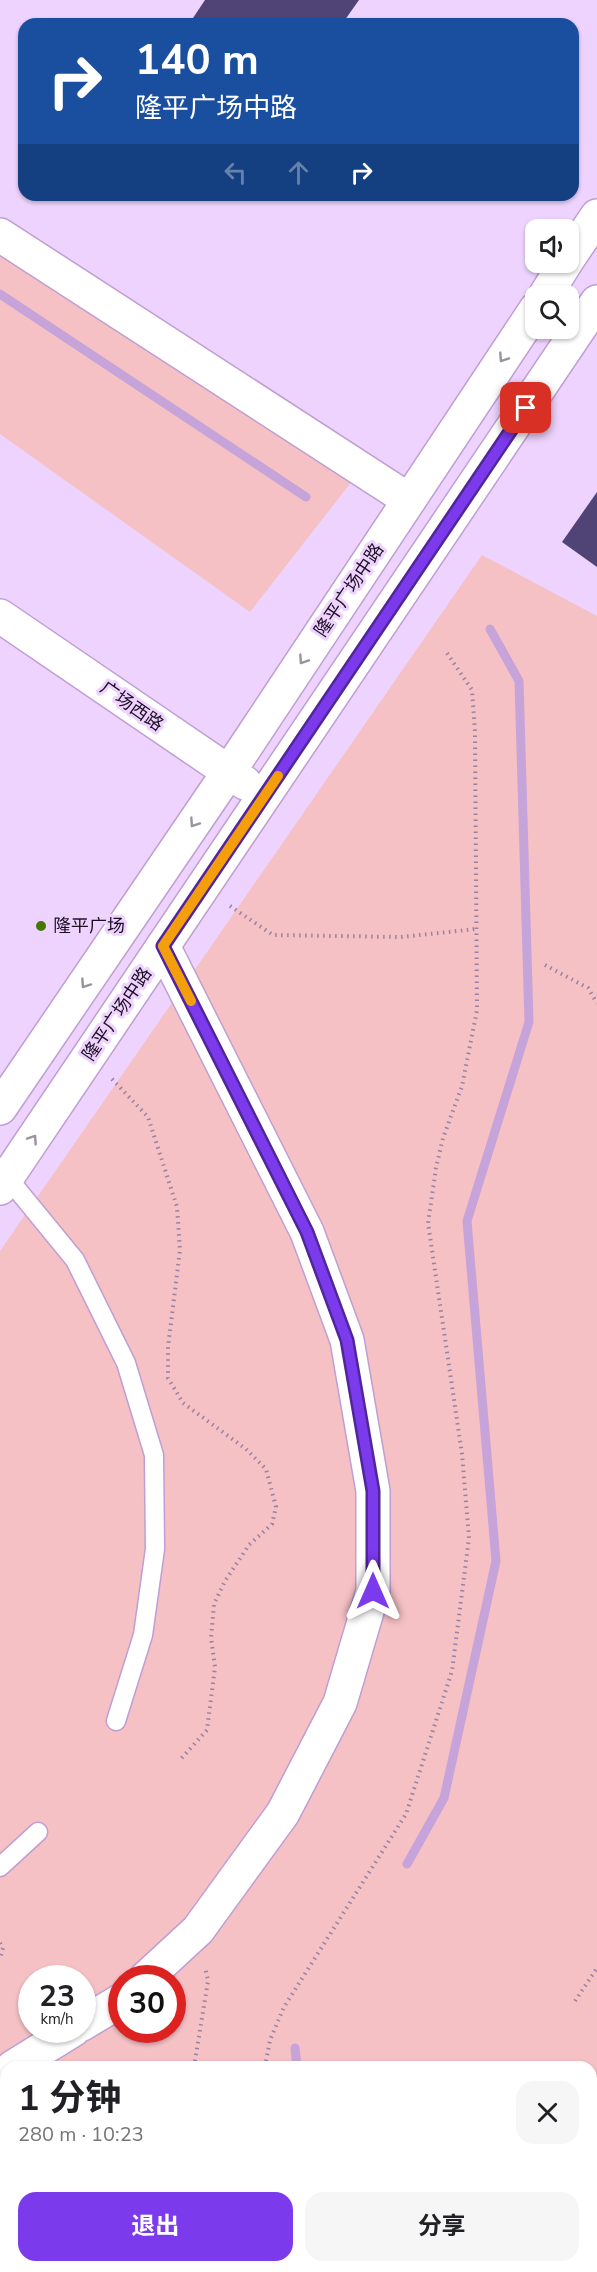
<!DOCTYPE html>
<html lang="zh">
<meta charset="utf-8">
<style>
body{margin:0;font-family:"Nunito Sans","Noto Sans SC",sans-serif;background:#f6f6f6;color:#202124;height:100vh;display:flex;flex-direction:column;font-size:22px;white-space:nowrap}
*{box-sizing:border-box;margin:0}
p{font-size:20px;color:#757577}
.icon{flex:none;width:33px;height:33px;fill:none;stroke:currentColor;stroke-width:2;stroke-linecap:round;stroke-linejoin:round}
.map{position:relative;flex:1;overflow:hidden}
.side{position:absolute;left:0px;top:2061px;width:597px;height:212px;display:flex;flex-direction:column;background:#fff;border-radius:18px 18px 0 0;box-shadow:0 2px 4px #0004}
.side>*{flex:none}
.top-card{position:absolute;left:18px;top:18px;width:561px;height:183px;border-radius:18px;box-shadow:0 2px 4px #0004;background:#1a4fa0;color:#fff;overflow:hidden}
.fabs{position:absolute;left:525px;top:219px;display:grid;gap:12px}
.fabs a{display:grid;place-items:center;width:54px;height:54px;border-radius:12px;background:#fff;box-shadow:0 2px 4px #0004;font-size:30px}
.speed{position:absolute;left:18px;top:1965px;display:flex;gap:12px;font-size:30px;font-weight:700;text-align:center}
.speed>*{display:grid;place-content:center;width:78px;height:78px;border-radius:50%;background:#fff;box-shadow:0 2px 4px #0004;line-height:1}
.speed small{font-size:15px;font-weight:400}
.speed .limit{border:9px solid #d22;background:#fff;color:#111}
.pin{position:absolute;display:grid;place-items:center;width:51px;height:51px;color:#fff;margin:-26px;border-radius:12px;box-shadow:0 3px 9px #0006}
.me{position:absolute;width:66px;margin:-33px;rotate:0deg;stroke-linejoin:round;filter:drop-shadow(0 0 4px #0008)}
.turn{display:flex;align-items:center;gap:21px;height:126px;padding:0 18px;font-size:27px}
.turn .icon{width:78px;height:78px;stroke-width:2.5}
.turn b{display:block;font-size:42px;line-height:51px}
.lanes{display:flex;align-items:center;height:57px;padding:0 18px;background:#0003;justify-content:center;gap:30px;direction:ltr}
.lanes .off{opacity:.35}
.round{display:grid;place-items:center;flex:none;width:63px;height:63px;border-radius:18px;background:#f6f6f6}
.summary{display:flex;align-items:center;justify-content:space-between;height:102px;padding:0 18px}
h1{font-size:36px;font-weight:700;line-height:45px}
.primary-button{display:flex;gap:12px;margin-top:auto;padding:12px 18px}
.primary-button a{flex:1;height:69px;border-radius:18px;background:#7c3aed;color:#fff;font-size:24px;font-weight:700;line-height:69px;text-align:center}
.primary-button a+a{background:#f6f6f6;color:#202124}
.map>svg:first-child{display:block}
.green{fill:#f5c1c5;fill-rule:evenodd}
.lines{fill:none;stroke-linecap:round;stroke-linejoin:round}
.stream{stroke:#c6a4d9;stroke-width:9}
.building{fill:#4f4475}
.service-casing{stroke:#bf9ed2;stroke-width:21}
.minor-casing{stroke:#bf9ed2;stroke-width:36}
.tertiary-casing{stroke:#bf9ed2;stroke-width:36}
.path{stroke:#9782a3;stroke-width:4;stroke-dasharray:1.5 4.5;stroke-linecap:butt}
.service{stroke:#fff;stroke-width:18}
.minor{stroke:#fff;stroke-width:33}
.tertiary{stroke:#fff;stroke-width:33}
.oneway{stroke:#99939c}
.route-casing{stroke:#51269a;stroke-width:15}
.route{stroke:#7c3aed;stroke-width:10}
.slow{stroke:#f59e0b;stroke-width:10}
.poi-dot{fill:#447804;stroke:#eed3fe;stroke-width:2}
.labels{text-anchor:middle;stroke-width:6;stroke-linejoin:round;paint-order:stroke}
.street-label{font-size:18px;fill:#1c0f22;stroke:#eed3fe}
.poi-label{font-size:18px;fill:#1c0f22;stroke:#eed3fe;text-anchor:start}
</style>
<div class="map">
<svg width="597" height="2272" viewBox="0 0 597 2272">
<rect width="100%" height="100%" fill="#eed3fe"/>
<g class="green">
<polygon points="0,253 356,476 250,612 0,434"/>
<path d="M482 555 597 616V2272H0V1251ZM32 1978H82V2030H32ZM122 1978H172V2030H122ZM6 2067H591V2266H6Z"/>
</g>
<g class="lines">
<g class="stream">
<polyline points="0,294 306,497"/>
<polyline points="407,1864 444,1798 496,1561 467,1221 529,1022 519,681 490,629"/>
<polyline points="295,2048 297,2067"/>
<polyline points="308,2272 310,2266"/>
</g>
</g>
<g class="building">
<polygon points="205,0 359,0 342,24 189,24"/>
<polygon points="597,492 597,567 562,542"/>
</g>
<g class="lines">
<g class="service-casing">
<g id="service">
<polyline points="7,1177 75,1260 126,1363 154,1455 155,1549 143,1635 116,1721"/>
<polyline points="0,1867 38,1832"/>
</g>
</g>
<g class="minor-casing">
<g id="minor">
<polyline points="0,235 409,500"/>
<polyline points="146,1978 198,1930 283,1813 340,1703 373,1591 373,1491 347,1340 307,1232 163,946"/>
<polyline points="82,2024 122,2000"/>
<polyline points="13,2067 73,2030"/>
</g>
</g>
<g class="tertiary-casing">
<g id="tertiary">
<polyline points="568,259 597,216"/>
<polyline points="545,296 566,262"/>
<polyline points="0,616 245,783"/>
<polyline points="0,1108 228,773 536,309"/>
<polyline points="0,1188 597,302"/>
</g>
</g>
<g class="path">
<polyline points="230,906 273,935 401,937 476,929"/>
<polyline points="545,965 588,988 597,1003"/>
<polyline points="112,1079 148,1117 177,1207 180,1250 168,1347 168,1378 183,1403 246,1449 266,1469 276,1507 272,1524 249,1545 225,1581 214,1604 211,1638 215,1667 207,1730 179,1761"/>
<polyline points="0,1943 3,1948 0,1958"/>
<polyline points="575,2001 597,1968"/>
<polyline points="194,2067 208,1981 205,1967"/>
<polyline points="265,2067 270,2040 284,2007 406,1814 452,1671 469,1538 462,1454 428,1223 436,1168 443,1138 462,1086 477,1010 475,732 472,690 445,650"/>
<polyline points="591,2231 597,2224"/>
<polyline points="179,2272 183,2266"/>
<polyline points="285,2272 285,2266"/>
<polyline points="563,2272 565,2266"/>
</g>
<use href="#service" class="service"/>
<use href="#minor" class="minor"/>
<use href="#tertiary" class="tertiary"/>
</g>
<defs><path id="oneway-chevron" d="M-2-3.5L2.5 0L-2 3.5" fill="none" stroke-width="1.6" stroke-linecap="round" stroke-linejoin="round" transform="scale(1.5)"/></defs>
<g class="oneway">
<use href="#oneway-chevron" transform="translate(503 358) rotate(124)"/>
<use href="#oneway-chevron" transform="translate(303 660) rotate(124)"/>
<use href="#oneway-chevron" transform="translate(194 823) rotate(124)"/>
<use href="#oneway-chevron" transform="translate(85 984) rotate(124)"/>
<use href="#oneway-chevron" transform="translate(33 1139) rotate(-56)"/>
</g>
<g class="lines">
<g class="route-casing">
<polyline id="route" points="373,1591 373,1491 347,1340 307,1232 163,946 526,408"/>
</g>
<use href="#route" class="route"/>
<polyline class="slow" points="191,1001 163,946 278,776"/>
</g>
<circle class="poi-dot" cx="41" cy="926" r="6"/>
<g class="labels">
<g class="street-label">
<text transform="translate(349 590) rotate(-56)" y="6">隆平广场中路</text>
<text transform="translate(132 706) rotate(35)" y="6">广场西路</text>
<text transform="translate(117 1014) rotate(-56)" y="6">隆平广场中路</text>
</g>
<g class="poi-label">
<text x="53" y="932">隆平广场</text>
</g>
</g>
</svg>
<div class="fabs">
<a><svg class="icon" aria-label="sound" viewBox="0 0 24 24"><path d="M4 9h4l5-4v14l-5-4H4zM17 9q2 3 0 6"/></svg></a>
<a><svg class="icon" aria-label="search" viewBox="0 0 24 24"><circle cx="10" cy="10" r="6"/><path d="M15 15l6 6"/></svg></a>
</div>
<div class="speed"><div>23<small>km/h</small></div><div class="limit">30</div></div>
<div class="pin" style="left:526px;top:408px;background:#d93025"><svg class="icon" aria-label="arrive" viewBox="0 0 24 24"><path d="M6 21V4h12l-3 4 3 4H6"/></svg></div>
<svg class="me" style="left:373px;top:1591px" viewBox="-20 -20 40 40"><path d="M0-17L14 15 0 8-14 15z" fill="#7c3aed" stroke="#fff" stroke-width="4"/></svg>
<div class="top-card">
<div class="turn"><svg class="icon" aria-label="right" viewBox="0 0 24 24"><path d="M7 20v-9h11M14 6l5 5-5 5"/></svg><div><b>140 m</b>隆平广场中路</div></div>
<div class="lanes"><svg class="icon off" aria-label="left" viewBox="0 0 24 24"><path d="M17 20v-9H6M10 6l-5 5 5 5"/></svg><svg class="icon off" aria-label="ahead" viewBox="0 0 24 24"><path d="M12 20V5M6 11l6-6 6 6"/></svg><svg class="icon" aria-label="right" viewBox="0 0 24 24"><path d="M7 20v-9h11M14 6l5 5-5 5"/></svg></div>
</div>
<section class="side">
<div class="summary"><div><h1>1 分钟</h1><p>280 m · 10:23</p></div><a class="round"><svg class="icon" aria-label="close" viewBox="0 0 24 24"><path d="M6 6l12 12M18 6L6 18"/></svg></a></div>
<div class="primary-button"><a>退出</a><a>分享</a></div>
</section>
</div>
